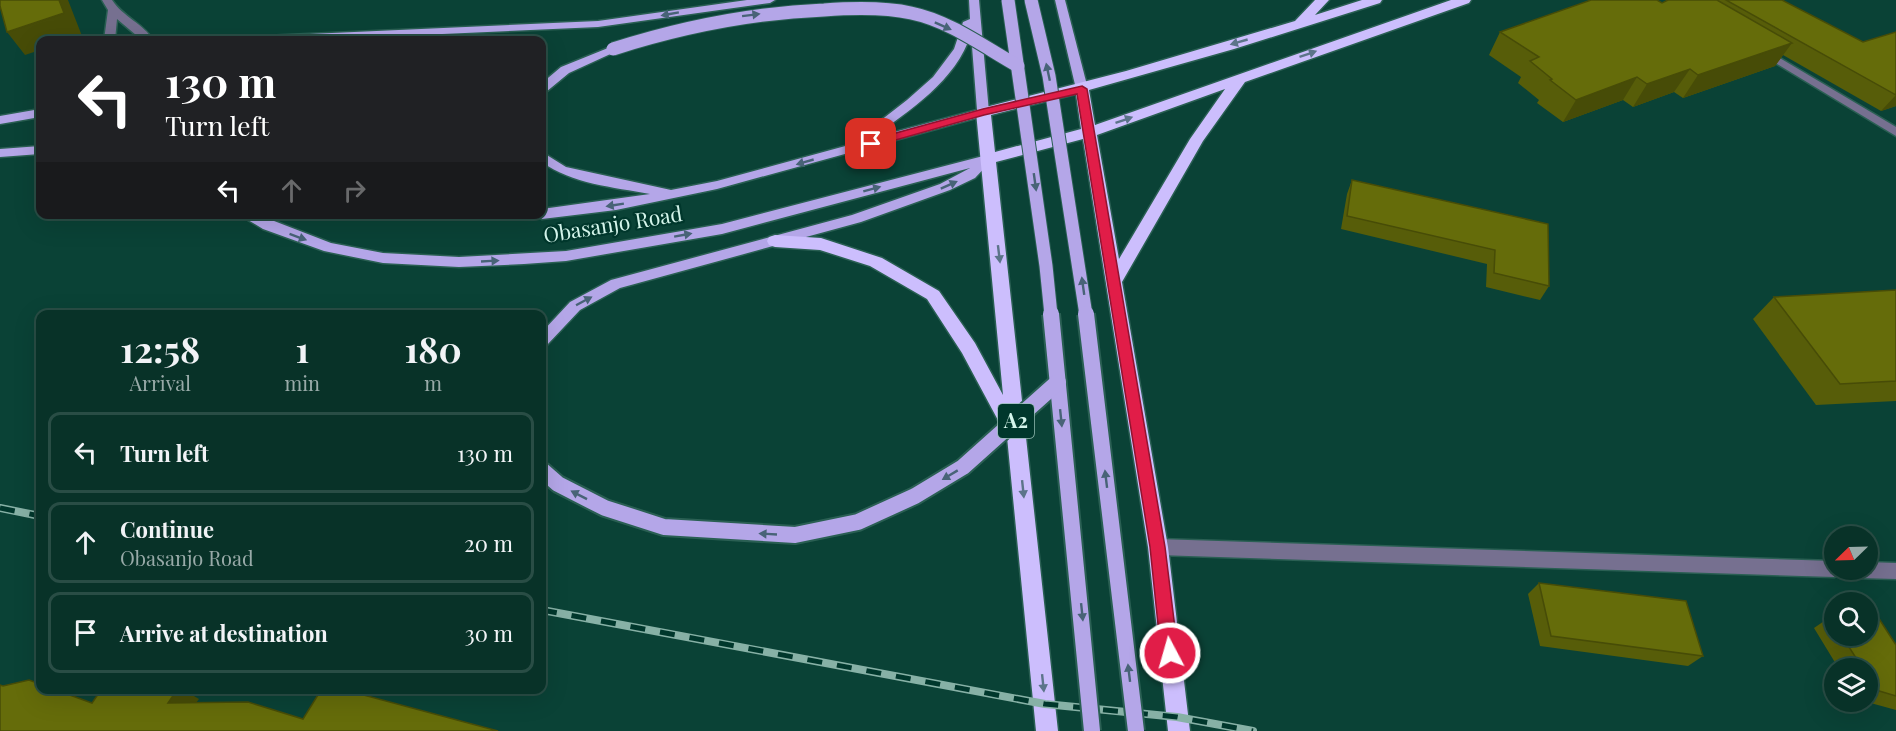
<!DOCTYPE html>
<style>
body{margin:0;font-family:"Playfair Display",serif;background:#163e34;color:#f1f3f6;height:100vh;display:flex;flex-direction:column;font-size:22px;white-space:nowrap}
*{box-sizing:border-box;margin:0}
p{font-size:20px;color:#98aaa8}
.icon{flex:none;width:33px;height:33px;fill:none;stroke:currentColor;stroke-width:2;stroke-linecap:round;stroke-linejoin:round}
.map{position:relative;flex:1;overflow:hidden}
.panel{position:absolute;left:36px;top:310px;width:510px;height:384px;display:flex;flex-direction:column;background:#083228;border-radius:12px;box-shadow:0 6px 24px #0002,0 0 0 2px #294d45}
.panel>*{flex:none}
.guide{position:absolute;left:36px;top:36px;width:510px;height:183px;border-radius:12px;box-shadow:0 6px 24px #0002,0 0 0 2px #294d45;background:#202124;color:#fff;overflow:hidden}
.needle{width:39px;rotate:247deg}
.fabs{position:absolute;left:1824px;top:526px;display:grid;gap:12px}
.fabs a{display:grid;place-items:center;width:54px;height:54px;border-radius:50%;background:#083228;box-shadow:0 6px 24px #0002,0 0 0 2px #294d45;font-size:30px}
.pin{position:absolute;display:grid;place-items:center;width:51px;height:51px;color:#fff;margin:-26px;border-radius:12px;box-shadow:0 3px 9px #0006}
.me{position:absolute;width:66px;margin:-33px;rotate:354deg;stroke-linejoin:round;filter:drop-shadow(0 0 4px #0008)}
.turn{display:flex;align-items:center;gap:21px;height:126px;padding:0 30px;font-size:27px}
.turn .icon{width:78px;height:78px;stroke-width:2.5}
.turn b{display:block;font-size:42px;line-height:51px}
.lanes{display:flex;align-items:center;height:57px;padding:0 30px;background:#0003;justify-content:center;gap:30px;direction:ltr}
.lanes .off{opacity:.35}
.eta{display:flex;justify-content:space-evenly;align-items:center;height:102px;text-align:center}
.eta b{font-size:36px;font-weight:700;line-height:42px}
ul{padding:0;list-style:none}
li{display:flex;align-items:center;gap:18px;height:81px;margin:0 12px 9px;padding:0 18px;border:3px solid #294d45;border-radius:12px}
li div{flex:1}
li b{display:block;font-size:22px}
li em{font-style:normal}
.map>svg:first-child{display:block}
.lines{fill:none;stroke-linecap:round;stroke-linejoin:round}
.minor-casing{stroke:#2a5f53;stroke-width:3}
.major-casing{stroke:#2a5f53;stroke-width:3}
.highway-casing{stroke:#2a5f53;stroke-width:3}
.minor{fill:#767090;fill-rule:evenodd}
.major{fill:#b4a6e8;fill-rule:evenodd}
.highway{fill:#ccbefd;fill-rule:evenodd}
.rail-casing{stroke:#87b1a6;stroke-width:8}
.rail{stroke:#00372c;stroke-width:5;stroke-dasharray:15;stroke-linecap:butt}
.major-bridge-far1-casing{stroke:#2a5f53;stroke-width:15;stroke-linecap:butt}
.major-bridge-casing{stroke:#2a5f53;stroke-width:20;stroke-linecap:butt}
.major-bridge-far1{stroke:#b4a6e8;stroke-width:13}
.major-bridge{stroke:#b4a6e8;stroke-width:16}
.wall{fill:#575d09}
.shaded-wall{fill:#474c07}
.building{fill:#656c0a;stroke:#474c07;stroke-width:1.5}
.oneway{fill:#486377}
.oneway2{fill:#5c748a}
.route{fill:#e11d48;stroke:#92132f;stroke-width:1.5}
.labels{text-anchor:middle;stroke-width:4.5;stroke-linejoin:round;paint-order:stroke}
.shield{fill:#00372c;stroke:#94bcb2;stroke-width:1.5}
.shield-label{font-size:20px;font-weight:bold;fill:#d4f5eb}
.street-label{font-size:21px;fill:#d4f5eb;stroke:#00372c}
</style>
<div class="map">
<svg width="1896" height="731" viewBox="0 0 1896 731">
<rect width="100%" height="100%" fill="#0a4236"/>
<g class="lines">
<g class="minor-casing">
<g id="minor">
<path d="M102 0H112C123 17 144 24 153 40H142L117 19 115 40H104L108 10Z"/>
<polygon points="1763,48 1896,127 1896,136 1759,53 1759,49"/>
<polygon points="1158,539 1834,561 1834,570 1842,570 1840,575 1834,577 1158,555 1152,552 1149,547 1152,542"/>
<polygon points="1868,562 1896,563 1896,579 1859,578 1853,576 1850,570 1868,570"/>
</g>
</g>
<g class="major-casing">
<g id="major">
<polygon points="747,0 775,0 770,3 598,27 307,40 237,40 243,37 598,21"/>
<path d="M969 0H979L989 112 987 115 717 189 616 210 542 219 536 214H542V209L650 194C613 187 572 184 542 162V152L566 167 671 190 717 181 849 145 907 100 933 77 954 49 963 22 970 19ZM971 34 977 110 872 138C910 110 956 81 971 34Z"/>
<polygon points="1055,0 1065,0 1088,89 1086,92 1082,93 1076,89"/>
<polygon points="613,46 617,47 617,51 569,73 546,92 542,93 542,83 561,67"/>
<polygon points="40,109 40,117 0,124 0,116"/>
<polygon points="40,146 40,154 0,157 0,149"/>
<polygon points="987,155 993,159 975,178 950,190 861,222 620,288 580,310 547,345 542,347 542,332 570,302 611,280 852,215 940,184 970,168 722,234 566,261 524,264 459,267 383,263 324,251 263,229 238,214 256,214 331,243 383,253 459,257 566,251 722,224"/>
<polygon points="467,214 530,214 524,219 473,219"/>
</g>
</g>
<g class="highway-casing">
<path id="highway" d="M1315 0H1329L1315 15 1362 0H1382L1380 3 1234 49 1089 90 1095 125 1451 0H1471L1469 3 1245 82 1203 141 1122 282 1168 547 1190 731H1168L1148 547 1083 139 996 162 1058 731H1036L1007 437 962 353 927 299 870 266 820 250 775 247 769 245 767 241 769 237 775 235 821 238 882 258 939 291 975 343 1003 395 976 112 978 109 1126 71 1295 21ZM1225 89 1190 139 1119 259 1097 135ZM1076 94 1081 129 995 152 991 115Z"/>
</g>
<use href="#minor" class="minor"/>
<use href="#major" class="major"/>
<use href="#highway" class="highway"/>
<g class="rail-casing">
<g id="rail">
<polyline points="0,508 40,516"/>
<polyline points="542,610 1045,704 1177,717 1253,731"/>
</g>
</g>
<use href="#rail" class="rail"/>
<g class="major-bridge-far1-casing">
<g id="major-bridge-far1">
<polyline points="1008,0 1046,266 1051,315"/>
<polyline points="1031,0 1049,76 1086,315"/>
<path d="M613 49C682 27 752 13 824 10 853 8 884 7 911 13 950 21 984 47 1018 66"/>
</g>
</g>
<g class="major-bridge-casing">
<g id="major-bridge">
<polyline points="1051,314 1092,731"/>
<polyline points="1086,314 1136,731"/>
<polyline points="542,470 558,484 605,508 664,527 795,535 858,522 915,496 963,467 1058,382"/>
</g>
</g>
<use href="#major-bridge-far1" class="major-bridge-far1"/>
<use href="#major-bridge" class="major-bridge"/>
</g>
<g class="wall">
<polygon points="1668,0 1782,0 1863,42 1896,32 1896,106 1881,111 1783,55 1775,66 1683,98 1674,92 1633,107 1623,100 1563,122 1537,103 1539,100 1518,83 1521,77 1489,55 1500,32 1662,3"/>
<polygon points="1352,180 1548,224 1549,286 1540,300 1486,287 1487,264 1341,229 1347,194"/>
<polygon points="1896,290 1896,401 1816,405 1753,319 1774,297"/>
<polygon points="1539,583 1703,656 1688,666 1540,646 1528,594"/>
<polygon points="1830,617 1834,617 1834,636 1868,636 1896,645 1896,710 1867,702 1868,702 1868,669 1839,669 1814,628"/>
</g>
<g class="shaded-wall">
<polygon points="59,0 68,0 82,36 68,40 40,40 40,50 25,55 7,32"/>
<polygon points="1792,43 1775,66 1683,98 1698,75"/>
<polygon points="1690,69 1674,92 1633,107 1647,84"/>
<polygon points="1637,77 1623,100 1563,122 1576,100"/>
<polygon points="1896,95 1896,106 1881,111"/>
<polygon points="177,690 184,690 199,699 187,715 168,703"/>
</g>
<g class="building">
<polygon points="0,0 59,0 64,13 7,32 0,6"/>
<polygon points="1591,0 1657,0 1662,3 1668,0 1717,0 1792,43 1698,75 1690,69 1647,84 1637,77 1576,100 1550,80 1552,79 1530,61 1539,57 1500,32"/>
<polygon points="1726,0 1782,0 1863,42 1896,32 1896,95"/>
<polygon points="1352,180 1548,224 1549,286 1494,273 1495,250 1347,216"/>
<polygon points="1896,290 1896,381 1840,384 1774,297"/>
<polygon points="1539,583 1686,601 1703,656 1551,636"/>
<polygon points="1876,614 1896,645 1896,696 1876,690 1868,677 1868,669 1863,669 1842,636 1868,636 1868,615"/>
<polygon points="1830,617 1834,617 1834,624"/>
<polygon points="29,680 40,684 40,690 56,690 92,703 101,690 177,690 168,703 248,702 303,719 321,690 345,690 498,731 0,731 0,685 3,686"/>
</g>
<defs><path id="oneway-solid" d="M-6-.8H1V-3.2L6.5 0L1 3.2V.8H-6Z" transform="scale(1.5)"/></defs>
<g class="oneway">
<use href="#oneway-solid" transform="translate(670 14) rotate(170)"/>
<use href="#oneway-solid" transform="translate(751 15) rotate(-7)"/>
<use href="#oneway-solid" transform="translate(943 26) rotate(24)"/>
<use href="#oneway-solid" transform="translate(1048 72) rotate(-102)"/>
<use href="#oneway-solid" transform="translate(805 162) rotate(164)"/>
<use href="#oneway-solid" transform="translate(1035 182) rotate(82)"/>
<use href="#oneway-solid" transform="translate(949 185) rotate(-24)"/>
<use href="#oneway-solid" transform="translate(872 189) rotate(-15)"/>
<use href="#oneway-solid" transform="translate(615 205) rotate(171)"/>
<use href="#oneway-solid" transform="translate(683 235) rotate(-10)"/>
<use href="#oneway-solid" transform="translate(298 237) rotate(20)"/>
<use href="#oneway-solid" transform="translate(490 261) rotate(-3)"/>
<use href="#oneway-solid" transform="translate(1083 286) rotate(-98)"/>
<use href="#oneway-solid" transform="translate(584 301) rotate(-28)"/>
<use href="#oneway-solid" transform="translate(1061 418) rotate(84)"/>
<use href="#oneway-solid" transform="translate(950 475) rotate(149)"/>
<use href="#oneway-solid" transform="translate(1106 479) rotate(-97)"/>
<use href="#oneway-solid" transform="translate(579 495) rotate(-153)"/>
<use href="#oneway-solid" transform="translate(768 534) rotate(-177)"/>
<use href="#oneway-solid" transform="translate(1082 612) rotate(84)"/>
<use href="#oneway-solid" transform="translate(1129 673) rotate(-97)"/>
</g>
<g class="oneway2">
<use href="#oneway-solid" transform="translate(1239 42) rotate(164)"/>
<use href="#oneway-solid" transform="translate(1308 54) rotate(-19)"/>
<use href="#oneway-solid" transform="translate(1124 120) rotate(-19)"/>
<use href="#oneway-solid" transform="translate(999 254) rotate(83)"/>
<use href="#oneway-solid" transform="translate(1023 489) rotate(84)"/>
<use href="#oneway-solid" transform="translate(1043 683) rotate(84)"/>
</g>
<polygon class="route" points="1082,86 1087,89 1165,547 1178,653 1176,659 1170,661 1164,659 1161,653 1150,547 1077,94 984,115 871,147 865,144 867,141 983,109"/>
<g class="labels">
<rect class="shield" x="998" y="404" width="36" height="34" rx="4.5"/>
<g class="shield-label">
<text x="1016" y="428">A2</text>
</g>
<g class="street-label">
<text transform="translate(613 225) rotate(-9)" y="7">Obasanjo Road</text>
</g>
</g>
</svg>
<div class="fabs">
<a><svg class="needle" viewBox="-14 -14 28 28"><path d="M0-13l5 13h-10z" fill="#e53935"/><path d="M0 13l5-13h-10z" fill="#98aaa8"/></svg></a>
<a><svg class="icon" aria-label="search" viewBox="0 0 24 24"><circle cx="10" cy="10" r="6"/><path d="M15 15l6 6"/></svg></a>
<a><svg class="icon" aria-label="layers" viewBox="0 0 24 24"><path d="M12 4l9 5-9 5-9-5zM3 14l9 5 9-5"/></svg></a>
</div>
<div class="pin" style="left:871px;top:144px;background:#d93025"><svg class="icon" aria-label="arrive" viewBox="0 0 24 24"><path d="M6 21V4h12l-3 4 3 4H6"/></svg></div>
<svg class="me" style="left:1170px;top:653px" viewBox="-20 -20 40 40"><circle r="17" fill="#e11d48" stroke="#fff" stroke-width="3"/><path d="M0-11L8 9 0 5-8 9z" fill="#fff"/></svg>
<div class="guide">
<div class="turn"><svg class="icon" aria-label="left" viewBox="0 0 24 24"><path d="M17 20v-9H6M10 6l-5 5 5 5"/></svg><div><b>130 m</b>Turn left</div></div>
<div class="lanes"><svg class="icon" aria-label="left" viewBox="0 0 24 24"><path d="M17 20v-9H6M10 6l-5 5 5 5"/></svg><svg class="icon off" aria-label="ahead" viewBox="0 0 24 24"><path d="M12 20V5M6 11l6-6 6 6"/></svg><svg class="icon off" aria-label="right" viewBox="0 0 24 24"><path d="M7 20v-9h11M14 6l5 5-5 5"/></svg></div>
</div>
<section class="panel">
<div class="eta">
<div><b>12:58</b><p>Arrival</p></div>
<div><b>1</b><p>min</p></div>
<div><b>180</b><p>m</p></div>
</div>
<ul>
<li><svg class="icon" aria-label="left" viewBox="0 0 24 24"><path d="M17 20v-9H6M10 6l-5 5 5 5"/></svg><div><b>Turn left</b></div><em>130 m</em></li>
<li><svg class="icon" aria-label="ahead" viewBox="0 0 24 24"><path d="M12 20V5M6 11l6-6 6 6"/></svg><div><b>Continue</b><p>Obasanjo Road</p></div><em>20 m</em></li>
<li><svg class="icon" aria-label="arrive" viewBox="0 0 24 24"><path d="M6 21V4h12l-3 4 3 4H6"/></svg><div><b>Arrive at destination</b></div><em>30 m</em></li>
</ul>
</section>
</div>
